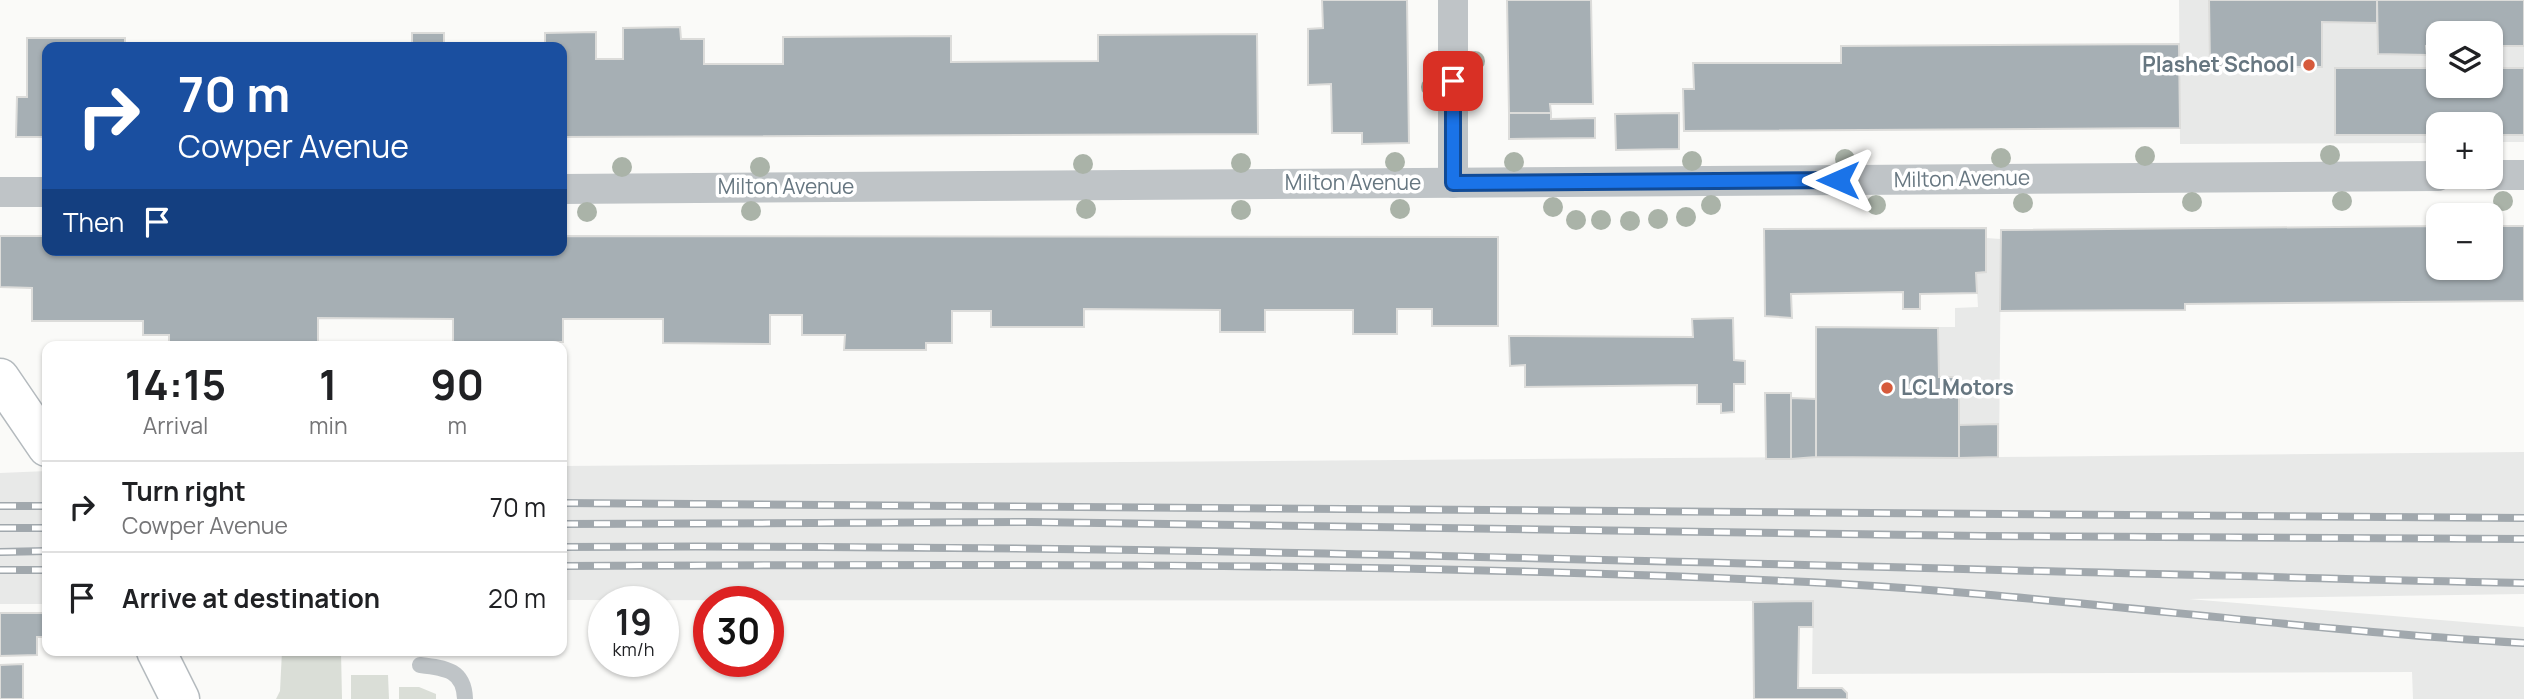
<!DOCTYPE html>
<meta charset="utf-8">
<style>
body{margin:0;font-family:Manrope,sans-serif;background:#f2f2f2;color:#202124;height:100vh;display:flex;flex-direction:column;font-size:26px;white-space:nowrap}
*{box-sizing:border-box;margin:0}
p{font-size:23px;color:#757577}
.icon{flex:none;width:38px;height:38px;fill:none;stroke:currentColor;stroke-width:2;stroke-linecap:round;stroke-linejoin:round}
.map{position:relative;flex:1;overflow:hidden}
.sheet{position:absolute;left:42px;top:341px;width:525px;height:315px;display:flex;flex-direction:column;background:#fff;border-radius:14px;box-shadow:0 2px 5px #0004}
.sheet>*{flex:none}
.top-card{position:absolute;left:42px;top:42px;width:525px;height:214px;border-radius:14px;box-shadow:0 2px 5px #0004;background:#1a4fa0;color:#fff;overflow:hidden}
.fabs{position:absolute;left:2426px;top:21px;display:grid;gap:14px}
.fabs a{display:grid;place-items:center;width:77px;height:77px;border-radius:14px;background:#fff;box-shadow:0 2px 5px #0004;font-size:35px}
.speed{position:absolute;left:588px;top:586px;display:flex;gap:14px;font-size:35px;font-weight:700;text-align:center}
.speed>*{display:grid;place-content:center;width:91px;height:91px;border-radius:50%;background:#fff;box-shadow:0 2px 5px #0004;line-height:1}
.speed small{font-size:18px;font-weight:400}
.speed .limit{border:10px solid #d22;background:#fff;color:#111}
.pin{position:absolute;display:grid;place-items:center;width:60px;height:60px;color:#fff;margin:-30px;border-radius:14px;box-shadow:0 4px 10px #0006}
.me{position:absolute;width:77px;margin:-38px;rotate:270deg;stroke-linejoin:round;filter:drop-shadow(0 0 5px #0008)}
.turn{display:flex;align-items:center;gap:24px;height:147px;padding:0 21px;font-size:32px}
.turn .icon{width:91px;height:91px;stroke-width:2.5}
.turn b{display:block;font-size:49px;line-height:60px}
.then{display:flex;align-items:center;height:66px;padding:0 21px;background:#0003;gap:14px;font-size:26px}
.eta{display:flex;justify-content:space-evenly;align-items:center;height:119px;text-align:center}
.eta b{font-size:42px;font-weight:700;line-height:49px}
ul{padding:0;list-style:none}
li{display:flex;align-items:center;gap:21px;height:91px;padding:0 21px;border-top:2px solid #e0e0e0}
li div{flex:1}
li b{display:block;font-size:26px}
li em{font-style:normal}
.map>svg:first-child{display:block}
.built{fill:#e8e9e8;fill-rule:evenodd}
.green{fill:#daded7}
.building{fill:#a6afb4;stroke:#dcdcda;stroke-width:2}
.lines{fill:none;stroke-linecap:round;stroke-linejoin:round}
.secondary-casing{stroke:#b4babe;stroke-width:41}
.lane{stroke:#bfc4c7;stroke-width:16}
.street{stroke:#bfc4c7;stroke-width:30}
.secondary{stroke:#fff;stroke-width:38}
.rail-casing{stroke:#a1a8ad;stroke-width:8}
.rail{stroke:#fff;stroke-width:5;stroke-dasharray:16;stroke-linecap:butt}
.tree{fill:#aab3a8}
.route-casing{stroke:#114b97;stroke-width:18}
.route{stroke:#1a73e8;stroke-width:12}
.poi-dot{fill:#d65a3b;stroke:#fff;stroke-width:2.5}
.labels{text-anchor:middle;stroke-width:7;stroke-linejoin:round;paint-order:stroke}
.poi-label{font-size:21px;font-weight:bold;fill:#667680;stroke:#fff;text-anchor:end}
.street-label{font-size:21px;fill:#667680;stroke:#fff}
</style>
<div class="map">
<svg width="2524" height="699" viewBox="0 0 2524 699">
<rect width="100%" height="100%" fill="#fafaf8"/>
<g class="built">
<path d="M2179 0H2524V142H2490V124H2438V143L2180 144ZM2438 33H2490V86H2438Z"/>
<polygon points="1986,238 2001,239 1999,457 2524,452 2524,594 2189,599 2524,627 2524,699 2413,699 2412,672 1812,674 1813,601 562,600 562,466 1816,457 1816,327 1955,327 1955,308 1978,307 1976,273"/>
<polygon points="47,471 47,604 0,604 0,473"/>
</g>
<g class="green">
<polygon points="282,651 341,651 342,699 276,699 280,691"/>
<polygon points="351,675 388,675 389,699 351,699"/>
<polygon points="399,687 419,687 436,694 436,699 399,699"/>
</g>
<g class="building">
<polygon points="1322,0 1407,0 1409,143 1362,144 1362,133 1332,133 1331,84 1308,85 1308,29 1323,28"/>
<polygon points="1507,0 1591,0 1593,104 1550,104 1551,113 1509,113"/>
<polygon points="2209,0 2377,0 2377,23 2322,22 2322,67 2210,67"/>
<polygon points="2377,0 2524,0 2524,46 2490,46 2490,33 2438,33 2438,46 2426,46 2427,55 2378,54"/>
<polygon points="680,27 681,39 704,39 704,64 783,64 783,37 951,36 951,62 1098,61 1098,35 1257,34 1258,134 562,137 562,47 545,47 545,33 596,32 596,59 623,59 623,28"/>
<rect x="412" y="33" width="32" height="14"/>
<polygon points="27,38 125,38 125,47 47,47 47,137 16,137 17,97 27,97"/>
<polygon points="2179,44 2180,128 1684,131 1683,89 1694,89 1693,63 1841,63 1841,46"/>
<polygon points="2335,68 2438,68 2438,86 2490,86 2490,68 2524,68 2524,135 2490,135 2490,124 2438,124 2438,135 2335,135"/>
<polygon points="1509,113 1551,113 1551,119 1595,118 1595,138 1509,139"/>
<polygon points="1679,113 1679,149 1616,150 1615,114"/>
<polygon points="2438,226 2438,268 2490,268 2490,226 2524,226 2524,301 2185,304 2185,310 2000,311 2001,230"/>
<polygon points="1986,228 1986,272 1976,273 1977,293 1920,294 1920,309 1903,309 1903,292 1791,294 1792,318 1765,316 1764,229"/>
<polygon points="0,236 47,236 47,250 562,250 562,236 1498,237 1498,326 1432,326 1432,309 1397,309 1397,334 1353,334 1353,310 1265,310 1265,332 1220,332 1220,310 1084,309 1084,327 991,327 991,311 952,311 952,343 926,343 926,350 844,350 845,335 802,335 802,315 770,315 770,344 663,343 663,319 563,319 563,342 453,342 453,319 318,318 318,346 169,346 169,335 143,335 143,321 32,321 32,288 0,287"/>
<polygon points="1733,318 1734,360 1745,361 1745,384 1734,384 1734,412 1721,413 1721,404 1697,404 1697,385 1525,387 1525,365 1510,366 1509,336 1693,337 1692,319"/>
<polygon points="1816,327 1938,328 1939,377 1959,377 1959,458 1816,457"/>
<polygon points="1765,393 1791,393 1791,459 1766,459"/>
<polygon points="1791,398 1816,399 1816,457 1791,459"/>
<polygon points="1998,424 1998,457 1959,458 1959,425"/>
<polygon points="1813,601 1813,627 1799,627 1798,688 1842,688 1847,693 1847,699 1754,699 1753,602"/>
<polygon points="0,613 47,613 47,637 37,637 37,655 0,656"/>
<polygon points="23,664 23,699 0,699 0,665"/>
</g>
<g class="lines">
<g class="secondary-casing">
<g id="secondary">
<polyline points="0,378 47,447"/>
<polyline points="156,651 180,699"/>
</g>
</g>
<path class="lane" d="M420 665C446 668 464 670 465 699"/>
<g class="street">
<polyline points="2490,175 2524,175"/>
<polyline points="1453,183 1453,0"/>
<polyline points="562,189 2438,176"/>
<polyline points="0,192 47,192"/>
</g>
<use href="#secondary" class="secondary"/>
<g class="rail-casing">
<g id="rail">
<polyline points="562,503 2524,518"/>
<polyline points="0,506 47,506"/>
<polyline points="562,524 1031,522 1982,536 2524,539"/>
<polyline points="0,528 47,528"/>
<path d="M562 547C1216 543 1870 569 2524 583"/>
<polyline points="0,552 47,551"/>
<path d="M562 566C970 564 1379 562 1786 581 2033 592 2277 629 2524 643"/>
<polyline points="0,570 47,570"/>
</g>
</g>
<use href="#rail" class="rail"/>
</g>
<g class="tree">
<circle cx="1475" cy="61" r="10"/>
<circle cx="1431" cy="87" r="10"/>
<circle cx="2330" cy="155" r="10"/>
<circle cx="2145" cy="156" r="10"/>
<circle cx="2001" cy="158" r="10"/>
<circle cx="1845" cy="159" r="10"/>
<circle cx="1692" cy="161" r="10"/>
<circle cx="1395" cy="162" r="10"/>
<circle cx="1514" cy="162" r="10"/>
<circle cx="1241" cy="163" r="10"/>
<circle cx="1083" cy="164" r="10"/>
<circle cx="622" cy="167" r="10"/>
<circle cx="760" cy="167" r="10"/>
<circle cx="2342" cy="201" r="10"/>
<circle cx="2503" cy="201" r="10"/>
<circle cx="2192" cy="202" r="10"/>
<circle cx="2023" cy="203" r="10"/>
<circle cx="1711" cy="205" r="10"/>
<circle cx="1876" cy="205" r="10"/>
<circle cx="1553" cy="207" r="10"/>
<circle cx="1086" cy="209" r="10"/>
<circle cx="1400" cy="209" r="10"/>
<circle cx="1241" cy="210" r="10"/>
<circle cx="751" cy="211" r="10"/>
<circle cx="587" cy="212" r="10"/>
<circle cx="1686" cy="217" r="10"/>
<circle cx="1658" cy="219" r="10"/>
<circle cx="1576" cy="220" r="10"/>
<circle cx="1601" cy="220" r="10"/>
<circle cx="1630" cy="221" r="10"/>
</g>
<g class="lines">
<g class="route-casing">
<polyline id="route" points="1453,81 1453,183 1838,180"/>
</g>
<use href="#route" class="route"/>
</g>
<g class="poi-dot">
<circle cx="2309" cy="65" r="7"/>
<circle cx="1887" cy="388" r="7"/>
</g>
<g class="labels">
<g class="poi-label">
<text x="2295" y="72">Plashet School</text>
<text x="1901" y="395" text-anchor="start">LCL Motors</text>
</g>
<g class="street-label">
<text transform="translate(1962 179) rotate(-1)" y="7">Milton Avenue</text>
<text x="1353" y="190">Milton Avenue</text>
<text x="786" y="194">Milton Avenue</text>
</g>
</g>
</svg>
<div class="fabs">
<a><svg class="icon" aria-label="layers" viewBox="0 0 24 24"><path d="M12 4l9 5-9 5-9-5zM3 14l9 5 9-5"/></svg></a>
<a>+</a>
<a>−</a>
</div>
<div class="speed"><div>19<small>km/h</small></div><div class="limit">30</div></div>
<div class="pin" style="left:1453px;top:81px;background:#d93025"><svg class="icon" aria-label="arrive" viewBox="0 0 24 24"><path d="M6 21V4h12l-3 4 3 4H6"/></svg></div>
<svg class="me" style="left:1838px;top:180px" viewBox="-20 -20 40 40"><path d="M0-17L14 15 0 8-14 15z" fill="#1a73e8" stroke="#fff" stroke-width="4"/></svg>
<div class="top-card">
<div class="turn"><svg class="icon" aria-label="right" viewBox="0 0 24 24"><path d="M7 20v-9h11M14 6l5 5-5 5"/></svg><div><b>70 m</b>Cowper Avenue</div></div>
<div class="then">Then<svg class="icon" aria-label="arrive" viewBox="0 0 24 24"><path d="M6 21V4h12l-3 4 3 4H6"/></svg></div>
</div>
<section class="sheet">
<div class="eta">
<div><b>14:15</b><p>Arrival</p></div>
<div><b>1</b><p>min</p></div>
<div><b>90</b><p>m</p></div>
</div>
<ul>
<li><svg class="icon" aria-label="right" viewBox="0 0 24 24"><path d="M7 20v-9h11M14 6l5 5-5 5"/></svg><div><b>Turn right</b><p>Cowper Avenue</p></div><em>70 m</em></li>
<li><svg class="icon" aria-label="arrive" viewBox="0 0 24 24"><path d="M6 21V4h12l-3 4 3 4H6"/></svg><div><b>Arrive at destination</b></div><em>20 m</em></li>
</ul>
</section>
</div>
